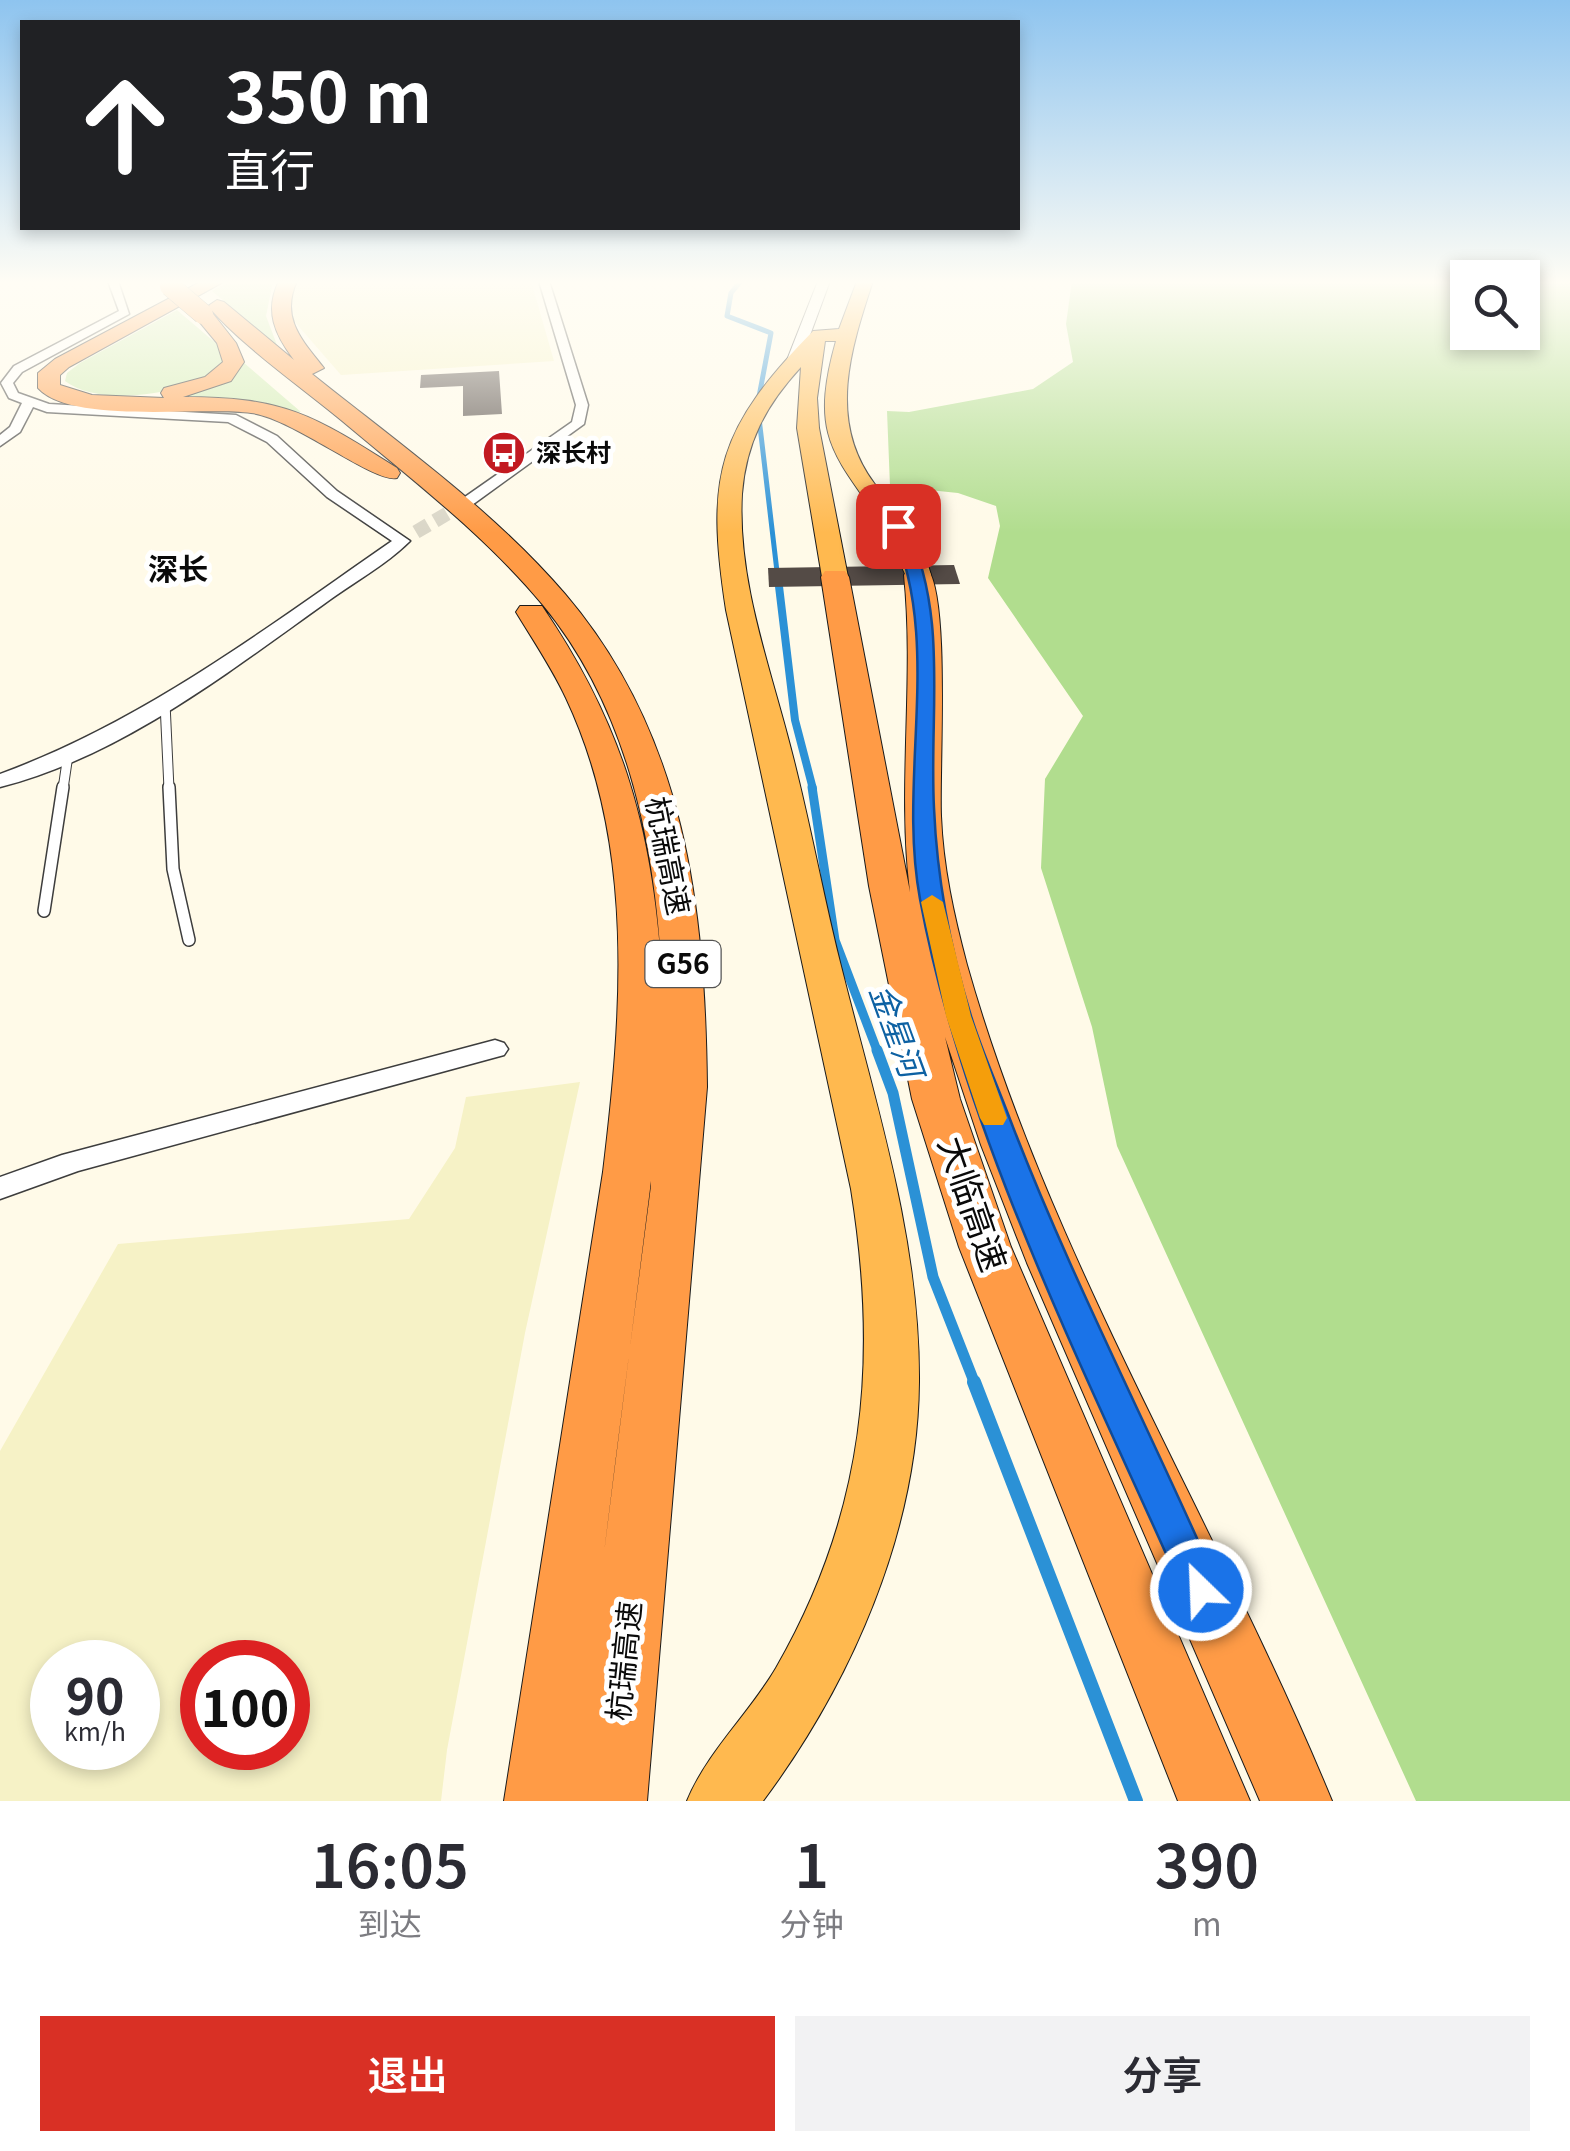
<!DOCTYPE html>
<html lang="zh">
<meta charset="utf-8">
<style>
body{margin:0;font-family:Georgia,"Noto Sans SC",serif;background:#f2f2f3;color:#2b2b33;height:100vh;display:flex;flex-direction:column;font-size:38px;white-space:nowrap}
*{box-sizing:border-box;margin:0}
p{font-size:32px;color:#7c7c81}
.icon{flex:none;width:55px;height:55px;fill:none;stroke:currentColor;stroke-width:2;stroke-linecap:round;stroke-linejoin:round}
.map{position:relative;height:1801px;overflow:hidden}
.side{display:flex;flex-direction:column;background:#fff;flex:1}
.side>*{flex:none}
.guide{position:absolute;left:20px;top:20px;width:1000px;height:210px;border-radius:0px;box-shadow:0 5px 15px #0003;background:#202124;color:#fff;overflow:hidden}
.controls{position:absolute;left:1450px;top:260px;display:grid;gap:20px}
.controls a{display:grid;place-items:center;width:90px;height:90px;border-radius:0px;background:#fff;box-shadow:0 5px 15px #0003;font-size:50px}
.speed{position:absolute;left:30px;top:1640px;display:flex;gap:20px;font-size:50px;font-weight:700;text-align:center}
.speed>*{display:grid;place-content:center;width:130px;height:130px;border-radius:50%;background:#fff;box-shadow:0 5px 15px #0003;line-height:1}
.speed small{font-size:25px;font-weight:400}
.speed .limit{border:15px solid #d22;background:#fff;color:#111}
.pin{position:absolute;display:grid;place-items:center;width:85px;height:85px;color:#fff;margin:-42px;border-radius:20px;box-shadow:0 5px 15px #0006}
.me{position:absolute;width:110px;margin:-55px;rotate:336deg;stroke-linejoin:round;filter:drop-shadow(0 0 8px #0008)}
.turn{display:flex;align-items:center;gap:35px;height:210px;padding:0 40px;font-size:45px}
.turn .icon{width:130px;height:130px;stroke-width:2.5}
.turn b{display:block;font-size:70px;line-height:85px}
.eta{display:flex;justify-content:space-evenly;align-items:center;height:170px;text-align:center}
.eta b{font-size:60px;font-weight:600;line-height:70px}
.primary-button{display:flex;gap:20px;margin-top:auto;padding:20px 40px}
.primary-button a{flex:1;height:115px;border-radius:0px;background:#d93025;color:#fff;font-size:40px;font-weight:600;line-height:115px;text-align:center}
.primary-button a+a{background:#f2f2f3;color:#2b2b33}
.map>svg:first-child{display:block}
.farmland{fill:#f6f2c6;fill-rule:evenodd}
.green{fill:#ceebaf}
.forest{fill:#b1dd8e}
.lines{fill:none;stroke-linecap:round;stroke-linejoin:round}
.stream-far4{stroke:#2b91d6;stroke-width:5}
.stream-far3{stroke:#2b91d6;stroke-width:8}
.stream-far2{stroke:#2b91d6;stroke-width:9}
.stream-far1{stroke:#2b91d6;stroke-width:11}
.stream{stroke:#2b91d6;stroke-width:14}
.building{fill:#544b46}
.minor-tunnel{stroke:#dad6c7;stroke-width:14;stroke-dasharray:14 8;stroke-linecap:butt}
.service-far1-casing{stroke:#3d3d3d;stroke-width:11}
.service-casing{stroke:#3d3d3d;stroke-width:14}
.minor-casing{stroke:#3d3d3d;stroke-width:3}
.tertiary-casing{stroke:#3d3d3d;stroke-width:2}
.trunk-casing{stroke:#1b1b1b;stroke-width:2}
.motorway-casing{stroke:#1b1b1b;stroke-width:2}
.service-far1{stroke:#fff;stroke-width:9}
.service{stroke:#fff;stroke-width:11}
.minor{fill:#fff;fill-rule:evenodd}
.tertiary{fill:#fff;fill-rule:evenodd}
.trunk{fill:#ffb94f;fill-rule:evenodd}
.motorway{fill:#ff9b46;fill-rule:evenodd}
.motorway-bridge-casing{stroke:#1b1b1b;stroke-width:21;stroke-linecap:butt}
.motorway-bridge{stroke:#ff9b46;stroke-width:20}
.route{fill:#1a73e8;stroke:#114b97;stroke-width:2.5}
.slow{fill:#f59e0b}
.labels{text-anchor:middle;stroke-width:10;stroke-linejoin:round;paint-order:stroke}
.far-poi-label{font-size:25px;font-weight:bold;fill:#0a0a0a;stroke:#fff;text-anchor:start}
.shield{fill:#fff;stroke:#545454;stroke-width:2.5}
.shield-label{font-size:28px;font-weight:bold;fill:#0a0a0a}
.far-quarter-label{font-size:30px;font-weight:bold;fill:#0a0a0a;stroke:#fff}
.street-label{font-size:30px;fill:#0a0a0a;stroke:#fff}
.water-label{font-size:32px;font-style:italic;fill:#0d61a3;stroke:#fff}
.near-street-label{font-size:35px;fill:#0a0a0a;stroke:#fff}
</style>
<div class="map">
<svg width="1570" height="1801" viewBox="0 0 1570 1801">
<rect width="100%" height="100%" fill="#fffae8"/>
<g class="farmland">
<polygon points="298,281 531,281 554,361 341,375 294,321 291,289"/>
<path d="M580 1082 525 1333 447 1750 441 1801H0V1451L118 1244 409 1219 455 1148 466 1097ZM52 1662H138V1748H52ZM202 1662H288V1748H202Z"/>
</g>
<g class="green">
<polygon points="232,281 273,281 266,316 277,345 212,291"/>
<path d="M177 310 218 345 226 362C195 394 102 409 65 381L67 373 80 363Z"/>
<polygon points="243,362 301,412 157,398 193,391"/>
</g>
<polygon class="forest" points="1072,281 1467,281 1468,332 1522,332 1523,281 1570,281 1570,1801 1416,1801 1117,1146 1092,1027 1041,868 1045,779 1083,716 988,578 1000,526 996,506 958,493 890,486 887,411 909,412 1033,389 1073,362 1066,324"/>
<g class="lines">
<g class="stream-far4">
<polyline points="741,281 731,293 727,316 771,333 758,402"/>
<polyline points="759,418 778,580"/>
</g>
<polyline class="stream-far3" points="778,578 795,720 813,789"/>
<polyline class="stream-far2" points="812,787 835,940 878,1053"/>
<polyline class="stream-far1" points="877,1050 893,1093 933,1277 975,1384"/>
<polyline class="stream" points="974,1382 1136,1801"/>
</g>
<g class="building">
<polygon points="499,371 502,414 463,416 463,386 420,388 421,375"/>
<polygon points="954,565 960,584 769,587 768,568"/>
</g>
<g class="lines">
<polyline class="minor-tunnel" points="416,532 467,502"/>
<g class="service-far1-casing">
<g id="service-far1">
<polyline points="165,703 169,789"/>
<polyline points="63,789 68,755"/>
</g>
</g>
<g class="service-casing">
<g id="service">
<polyline points="169,787 173,869 189,940"/>
<polyline points="44,911 63,787"/>
</g>
</g>
<g class="minor-casing">
<g id="minor">
<path d="M108 281H118L129 314 22 372 13 383 18 393 49 404 236 415 277 436 337 491 410 541C386 565 351 584 324 604 226 674 119 757 0 787V774C145 721 266 628 392 541L327 497 267 442 228 422 47 412 33 407 20 432 0 446V435L10 427 22 403 9 398 1 383 14 366 119 311Z"/>
<polygon points="539,281 549,281 588,405 584,424 472,505 462,505 462,499 572,422 576,405"/>
<polygon points="495,1040 504,1043 508,1049 504,1055 78,1171 0,1199 0,1177 62,1155"/>
</g>
</g>
<g class="tertiary-casing">
<polygon id="tertiary" points="818,281 830,281 799,365 787,368 785,365"/>
</g>
<g class="trunk-casing">
<path id="trunk" d="M857 281H873C851 348 827 420 874 483 896 513 921 537 931 575L927 581H909C899 566 897 547 887 531 836 455 808 440 836 341H825L817 398 819 428 848 577 835 585 822 577 797 428 801 367C766 405 746 442 742 494 737 582 771 669 792 753 811 826 824 901 843 974 877 1109 920 1241 919 1382 918 1531 851 1683 763 1801H687C707 1752 749 1714 776 1668 865 1513 879 1363 851 1189L726 610C705 474 718 429 813 331L839 329Z"/>
</g>
<g class="motorway-casing">
<g id="motorway">
<path d="M202 281H225L69 367 60 375V385L92 395 164 398 161 393 164 388 205 377 223 362 217 343 193 314 196 310H210L236 343 244 362 231 381 183 397C285 397 313 415 397 468L400 473 397 478C375 484 293 418 251 413 200 406 72 425 38 388V373L55 359Z"/>
<path d="M279 281H297C280 318 302 340 324 368L312 374C398 443 493 510 565 594 686 736 705 908 707 1087L647 1801H504L603 1172C622 1015 636 846 566 698 552 668 533 640 516 612L520 606H542C621 722 650 821 661 960 653 834 625 705 543 605 485 535 410 478 341 420 300 386 241 345 208 306L217 300 224 302 294 360C275 335 264 311 279 281ZM651 1181V1186C635 1309 619 1430 604 1553Z"/>
<path d="M918 566 928 569C950 602 939 768 941 816 943 867 954 916 967 965 1050 1259 1216 1520 1332 1801H1260L1027 1263 981 1145 945 1037 960 1099 1011 1247 1250 1801H1178L959 1247 912 1099 869 886 821 577 825 571H845L849 577 910 892C897 786 915 681 904 575L908 569Z"/>
</g>
</g>
<use href="#service-far1" class="service-far1"/>
<use href="#service" class="service"/>
<use href="#minor" class="minor"/>
<use href="#tertiary" class="tertiary"/>
<use href="#trunk" class="trunk"/>
<use href="#motorway" class="motorway"/>
<g class="motorway-bridge-casing">
<polyline id="motorway-bridge" points="170,286 203,314"/>
</g>
<use href="#motorway-bridge" class="motorway-bridge"/>
</g>
<linearGradient id="sky" x2="0" y2="1"><stop stop-color="#8ec4ef"/><stop offset="0.53" stop-color="#fffdf5"/><stop offset="1" stop-color="#fffdf5" stop-opacity="0"/></linearGradient>
<rect width="1570" height="533" fill="url(#sky)"/>
<path class="route" d="M893 523 906 526C949 615 929 712 934 808 937 878 950 948 971 1016 981 1049 996 1082 1008 1114 1070 1277 1151 1431 1220 1590L1214 1603 1201 1608 1188 1603C1090 1380 964 1138 920 899 897 776 944 642 891 526Z"/>
<polygon class="slow" points="932,895 943,902 971,1016 1007,1118 1003,1125 984,1125 980,1118 946,1016 921,902"/>
<defs>
<g id="bus-disc" transform="scale(2.25)"><circle r="9.5" fill="#c21a22" stroke="#fff"/><path d="M-5-6H5V4H4V6H2V4H-2V6H-4V4H-5ZM-3.5-4V0h7V-4ZM-3.5 1.2v1.5H-2V1.2ZM2 1.2v1.5H3.5V1.2Z" fill="#fff"/></g>
</defs>
<g fill-rule="evenodd">
<use href="#bus-disc" x="504" y="453"/>
</g>
<g class="labels">
<g class="far-poi-label">
<text x="536" y="462">深长村</text>
</g>
<rect class="shield" x="645.5" y="941" width="75" height="46" rx="8"/>
<g class="shield-label">
<text x="683" y="974">G56</text>
</g>
<g class="far-quarter-label">
<text x="178" y="580">深长</text>
</g>
<g class="street-label">
<text transform="translate(667 856) rotate(79)" y="10">杭瑞高速</text>
<text transform="translate(625 1661) rotate(-84)" y="10">杭瑞高速</text>
</g>
<g class="water-label">
<text transform="translate(896 1031) rotate(70)" y="11">金星河</text>
</g>
<g class="near-street-label">
<text transform="translate(972 1204) rotate(71)" y="12">大临高速</text>
</g>
</g>
</svg>
<div class="controls">
<a><svg class="icon" aria-label="search" viewBox="0 0 24 24"><circle cx="10" cy="10" r="6"/><path d="M15 15l6 6"/></svg></a>
</div>
<div class="speed"><div>90<small>km/h</small></div><div class="limit">100</div></div>
<div class="pin" style="left:898px;top:526px;background:#d93025"><svg class="icon" aria-label="arrive" viewBox="0 0 24 24"><path d="M6 21V4h12l-3 4 3 4H6"/></svg></div>
<svg class="me" style="left:1201px;top:1590px" viewBox="-20 -20 40 40"><circle r="17" fill="#1a73e8" stroke="#fff" stroke-width="3"/><path d="M0-11L8 9 0 5-8 9z" fill="#fff"/></svg>
<div class="guide">
<div class="turn"><svg class="icon" aria-label="ahead" viewBox="0 0 24 24"><path d="M12 20V5M6 11l6-6 6 6"/></svg><div><b>350 m</b>直行</div></div>
</div>
</div>
<section class="side">
<div class="eta">
<div><b>16:05</b><p>到达</p></div>
<div><b>1</b><p>分钟</p></div>
<div><b>390</b><p>m</p></div>
</div>
<div class="primary-button"><a>退出</a><a>分享</a></div>
</section>
